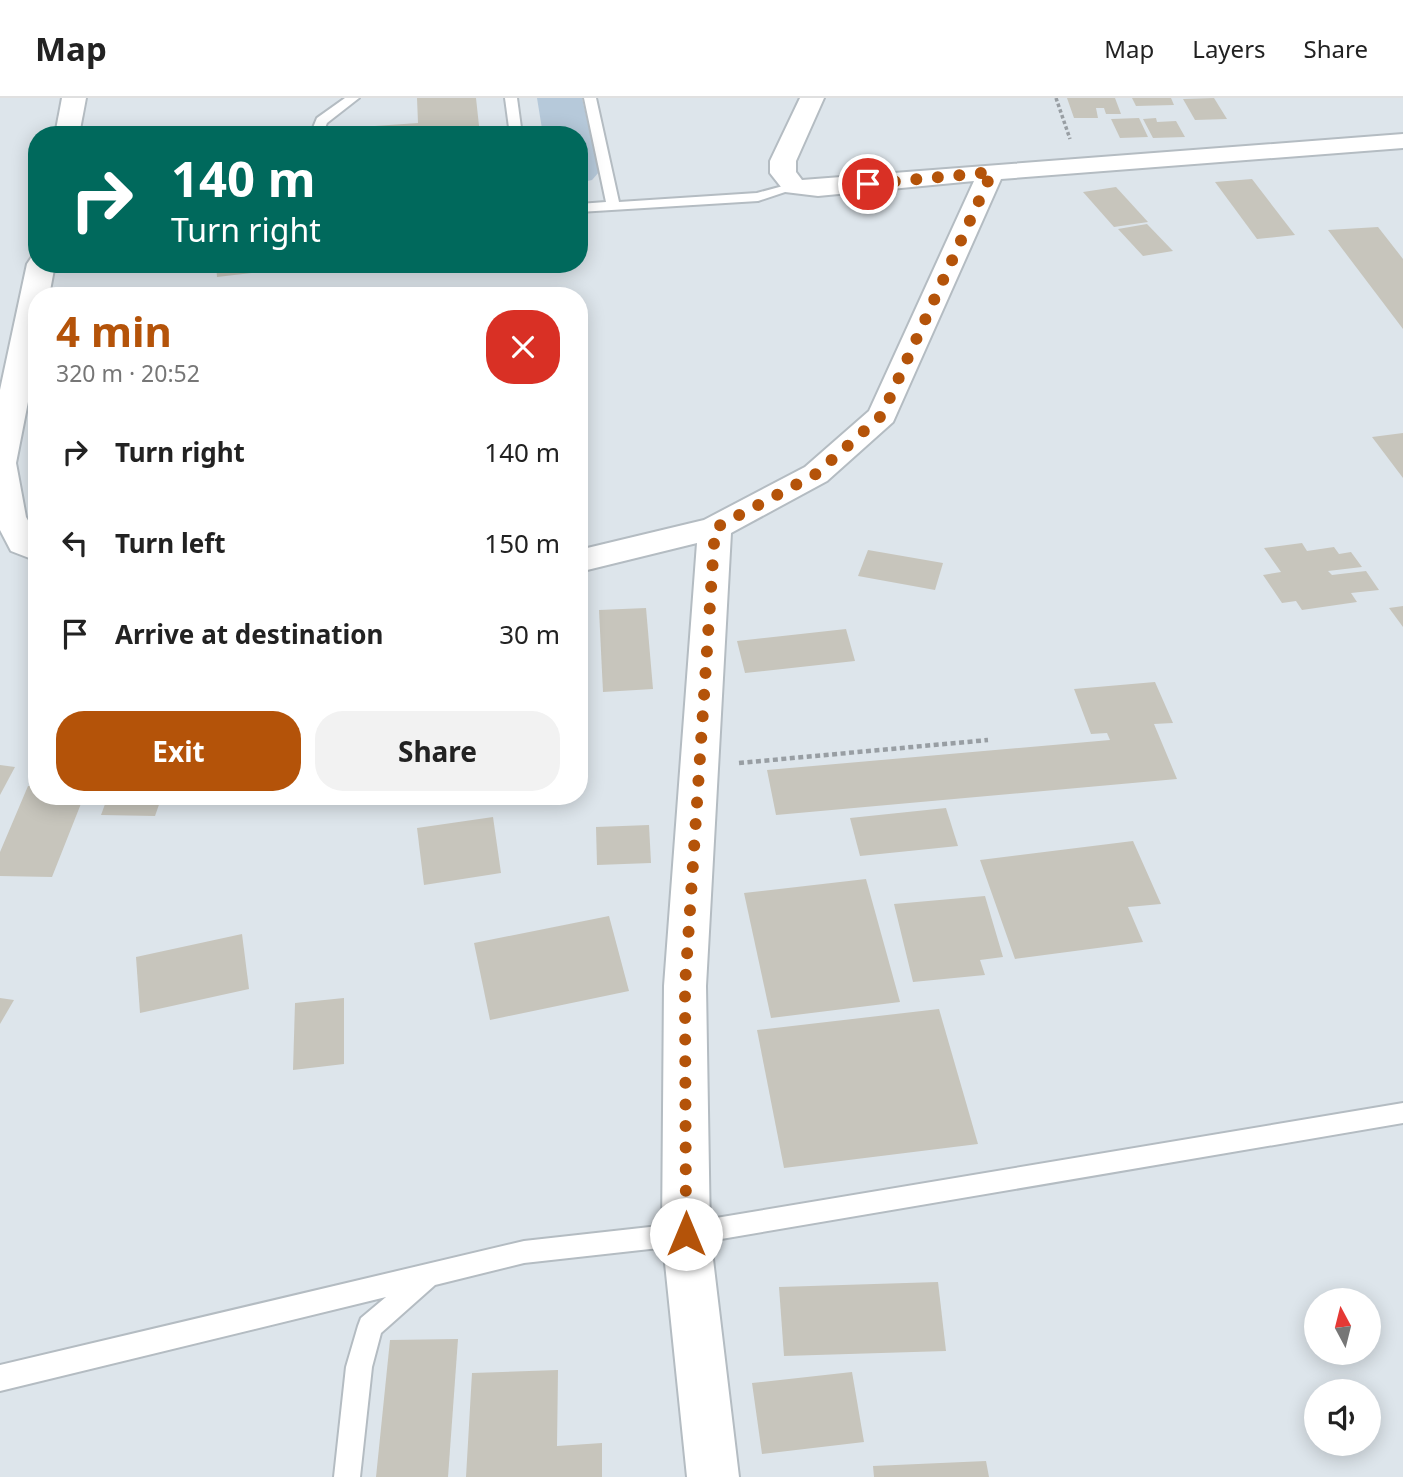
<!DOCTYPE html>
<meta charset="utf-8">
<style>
body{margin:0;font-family:"Noto Sans",sans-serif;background:#f2f2f2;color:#222;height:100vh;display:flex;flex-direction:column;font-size:26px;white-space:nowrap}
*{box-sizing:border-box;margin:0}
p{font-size:23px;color:#767676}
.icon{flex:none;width:38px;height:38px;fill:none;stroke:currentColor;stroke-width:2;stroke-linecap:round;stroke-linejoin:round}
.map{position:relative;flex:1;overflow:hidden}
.panel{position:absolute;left:28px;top:189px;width:560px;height:518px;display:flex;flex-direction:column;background:#fff;border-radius:28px;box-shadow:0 4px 18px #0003}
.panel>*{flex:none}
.top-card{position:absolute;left:28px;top:28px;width:560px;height:147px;border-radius:28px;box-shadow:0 4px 18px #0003;background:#00695c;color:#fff;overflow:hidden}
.needle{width:46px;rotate:353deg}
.buttons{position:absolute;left:1304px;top:1190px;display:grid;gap:14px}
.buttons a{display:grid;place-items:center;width:77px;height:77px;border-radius:50%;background:#fff;box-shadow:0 4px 18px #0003;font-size:35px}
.pin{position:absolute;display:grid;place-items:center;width:60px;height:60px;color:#fff;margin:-30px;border:4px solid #fff;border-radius:50%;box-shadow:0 2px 7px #0007}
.me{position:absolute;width:77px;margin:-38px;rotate:0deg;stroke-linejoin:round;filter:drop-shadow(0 0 5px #0008)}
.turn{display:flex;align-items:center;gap:24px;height:147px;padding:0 28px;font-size:32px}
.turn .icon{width:91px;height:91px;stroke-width:2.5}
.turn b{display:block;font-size:49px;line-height:60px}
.round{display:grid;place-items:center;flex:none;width:74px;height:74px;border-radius:28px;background:#f2f2f2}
.summary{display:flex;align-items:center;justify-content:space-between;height:119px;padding:0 28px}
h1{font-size:42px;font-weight:700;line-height:52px;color:#b45309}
.cta{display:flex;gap:14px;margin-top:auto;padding:14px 28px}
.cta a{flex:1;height:80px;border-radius:28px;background:#b45309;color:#fff;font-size:28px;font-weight:700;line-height:80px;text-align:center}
.cta a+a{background:#f2f2f2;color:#222}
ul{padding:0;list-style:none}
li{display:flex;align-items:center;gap:21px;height:91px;padding:0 28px}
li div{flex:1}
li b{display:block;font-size:26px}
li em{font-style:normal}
header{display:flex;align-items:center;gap:42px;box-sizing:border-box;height:98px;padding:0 35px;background:#fff;border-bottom:2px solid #e0e0e0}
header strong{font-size:33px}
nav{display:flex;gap:38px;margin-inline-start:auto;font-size:24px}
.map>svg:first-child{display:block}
.green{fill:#b6c9da}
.building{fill:#c7c5bc}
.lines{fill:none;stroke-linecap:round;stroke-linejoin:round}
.lane-casing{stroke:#b4bcc2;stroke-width:4}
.street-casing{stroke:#b4bcc2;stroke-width:4}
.path-far1{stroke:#989ea3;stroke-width:3.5;stroke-dasharray:3.5 2.5;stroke-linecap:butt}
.path{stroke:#989ea3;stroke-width:4.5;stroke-dasharray:5 3.5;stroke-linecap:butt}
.lane{fill:#fff;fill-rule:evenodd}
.street{fill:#fff;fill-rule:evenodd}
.route{stroke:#b45309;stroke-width:12;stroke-dasharray:0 21.6}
</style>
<header>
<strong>Map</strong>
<nav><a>Map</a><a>Layers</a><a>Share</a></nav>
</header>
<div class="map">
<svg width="1403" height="1379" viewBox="0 0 1403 1379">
<rect width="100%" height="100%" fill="#dde5eb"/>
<polygon class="green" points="537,0 582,0 599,74 592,82 579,85 579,37 543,37"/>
<g class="building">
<polygon points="417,0 476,0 480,37 346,37 346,30 418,25"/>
<polygon points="1067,0 1115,0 1121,16 1106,16 1104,10 1096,10 1098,20 1074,20"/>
<polygon points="1132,0 1171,0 1174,7 1136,8"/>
<polygon points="1214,0 1227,21 1195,22 1183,1"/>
<polygon points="1139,20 1148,39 1120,40 1111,21"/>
<polygon points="1156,20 1157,24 1176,23 1185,39 1153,40 1143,21"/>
<polygon points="1252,81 1295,137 1257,141 1215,84"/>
<polygon points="1116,89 1148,124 1114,129 1083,94"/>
<polygon points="1147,126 1173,153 1143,158 1118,131"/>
<polygon points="1378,129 1403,161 1403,231 1328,132"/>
<polygon points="216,166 277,166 278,172 217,179"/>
<polygon points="1403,335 1403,380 1372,339"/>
<polygon points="1302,445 1307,453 1334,449 1339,456 1351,454 1362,469 1328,473 1332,477 1366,473 1379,492 1351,495 1357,504 1302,512 1296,503 1282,505 1263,477 1281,474 1264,450"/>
<polygon points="868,452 943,465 935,492 858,478"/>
<polygon points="1403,508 1403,529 1389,510"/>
<polygon points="646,510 653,591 603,594 599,512"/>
<polygon points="846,531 855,563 745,575 737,543"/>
<polygon points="1155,584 1173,625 1154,626 1177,681 776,717 767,672 1110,642 1107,635 1091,636 1074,591"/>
<polygon points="0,667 15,669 0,697"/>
<polygon points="28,688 37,688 37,698 84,698 52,779 0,778 0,754"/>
<polygon points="108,698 162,698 155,718 101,717"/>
<polygon points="946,710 958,748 860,758 850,720"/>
<polygon points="493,719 501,775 424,787 417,730"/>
<polygon points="649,727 651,765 597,767 596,729"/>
<polygon points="1133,743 1161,806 1128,809 1143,844 1015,861 980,762"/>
<polygon points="866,781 900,904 771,920 744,795"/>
<polygon points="985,798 1003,859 980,862 985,877 913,884 894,806"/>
<polygon points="609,818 629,893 490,922 474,845"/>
<polygon points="242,836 249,891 140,915 136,859"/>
<polygon points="0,900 14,902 0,926"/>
<polygon points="344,900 344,966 293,972 295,905"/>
<polygon points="939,911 978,1046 784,1070 757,932"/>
<polygon points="938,1184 946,1253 784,1258 779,1189"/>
<polygon points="458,1241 448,1379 376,1379 390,1242"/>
<polygon points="558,1272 557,1348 602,1345 602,1379 466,1379 472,1275"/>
<polygon points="852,1274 864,1344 762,1356 752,1285"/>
<polygon points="986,1363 989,1379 874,1379 873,1368"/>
</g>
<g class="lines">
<g class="lane-casing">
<g id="lane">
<polygon points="345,0 359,0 327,25 322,37 310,37 317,20"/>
<polygon points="505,0 517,0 522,37 510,37"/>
<polygon points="584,0 596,0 619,104 757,95 794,85 800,89 758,103 579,114 579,106 606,104"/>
<polygon points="1403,1005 1403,1025 686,1147 524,1165 435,1187 381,1235 372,1269 360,1379 334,1379 346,1269 358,1228 361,1220 386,1199 0,1293 0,1267 524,1143 686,1125"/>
</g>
</g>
<g class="street-casing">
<g id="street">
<polygon points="62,0 86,0 79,37 55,37"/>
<polygon points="800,0 824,0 796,63 796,74 802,82 1403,36 1403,50 1001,81 893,324 827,383 731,435 706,888 710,1136 739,1379 687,1379 662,1136 664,888 697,445 579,474 579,452 704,422 805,369 869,313 974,83 818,98 785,94 770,75 770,63"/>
<polygon points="37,159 37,166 55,166 49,198 37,198 37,258 16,365 26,419 37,438 37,463 11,453 0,432 0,292 27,166 31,160"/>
</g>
</g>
<polyline class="path-far1" points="1056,0 1070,41"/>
<polyline class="path" points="739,665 988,642"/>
<use href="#lane" class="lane"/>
<use href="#street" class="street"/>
</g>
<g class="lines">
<polyline class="route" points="686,1136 685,888 715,430 816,376 882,317 992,74 868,86"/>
</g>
</svg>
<div class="buttons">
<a><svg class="needle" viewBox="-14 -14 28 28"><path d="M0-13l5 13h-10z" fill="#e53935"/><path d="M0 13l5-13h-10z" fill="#767676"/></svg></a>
<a><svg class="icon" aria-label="sound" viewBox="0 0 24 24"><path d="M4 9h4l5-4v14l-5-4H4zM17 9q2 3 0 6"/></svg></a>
</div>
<div class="pin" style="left:868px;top:86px;background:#d93025"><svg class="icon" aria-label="arrive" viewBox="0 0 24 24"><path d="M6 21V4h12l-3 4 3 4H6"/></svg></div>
<svg class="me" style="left:686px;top:1136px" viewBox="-20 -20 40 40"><circle r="19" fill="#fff"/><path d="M0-13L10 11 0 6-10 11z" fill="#b45309"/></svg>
<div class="top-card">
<div class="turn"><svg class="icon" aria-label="right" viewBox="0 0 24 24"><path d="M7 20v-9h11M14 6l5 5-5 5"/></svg><div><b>140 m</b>Turn right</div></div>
</div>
<section class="panel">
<div class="summary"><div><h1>4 min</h1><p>320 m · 20:52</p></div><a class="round" style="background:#d93025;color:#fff"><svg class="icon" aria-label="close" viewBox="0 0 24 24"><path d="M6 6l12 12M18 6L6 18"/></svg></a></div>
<ul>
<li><svg class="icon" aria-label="right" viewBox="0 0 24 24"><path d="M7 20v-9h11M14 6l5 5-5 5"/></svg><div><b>Turn right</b></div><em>140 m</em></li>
<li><svg class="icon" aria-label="left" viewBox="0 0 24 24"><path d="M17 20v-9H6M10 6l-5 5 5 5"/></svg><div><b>Turn left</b></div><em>150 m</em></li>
<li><svg class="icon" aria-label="arrive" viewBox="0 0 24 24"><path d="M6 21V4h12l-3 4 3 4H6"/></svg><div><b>Arrive at destination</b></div><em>30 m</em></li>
</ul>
<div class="cta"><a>Exit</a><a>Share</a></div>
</section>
</div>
